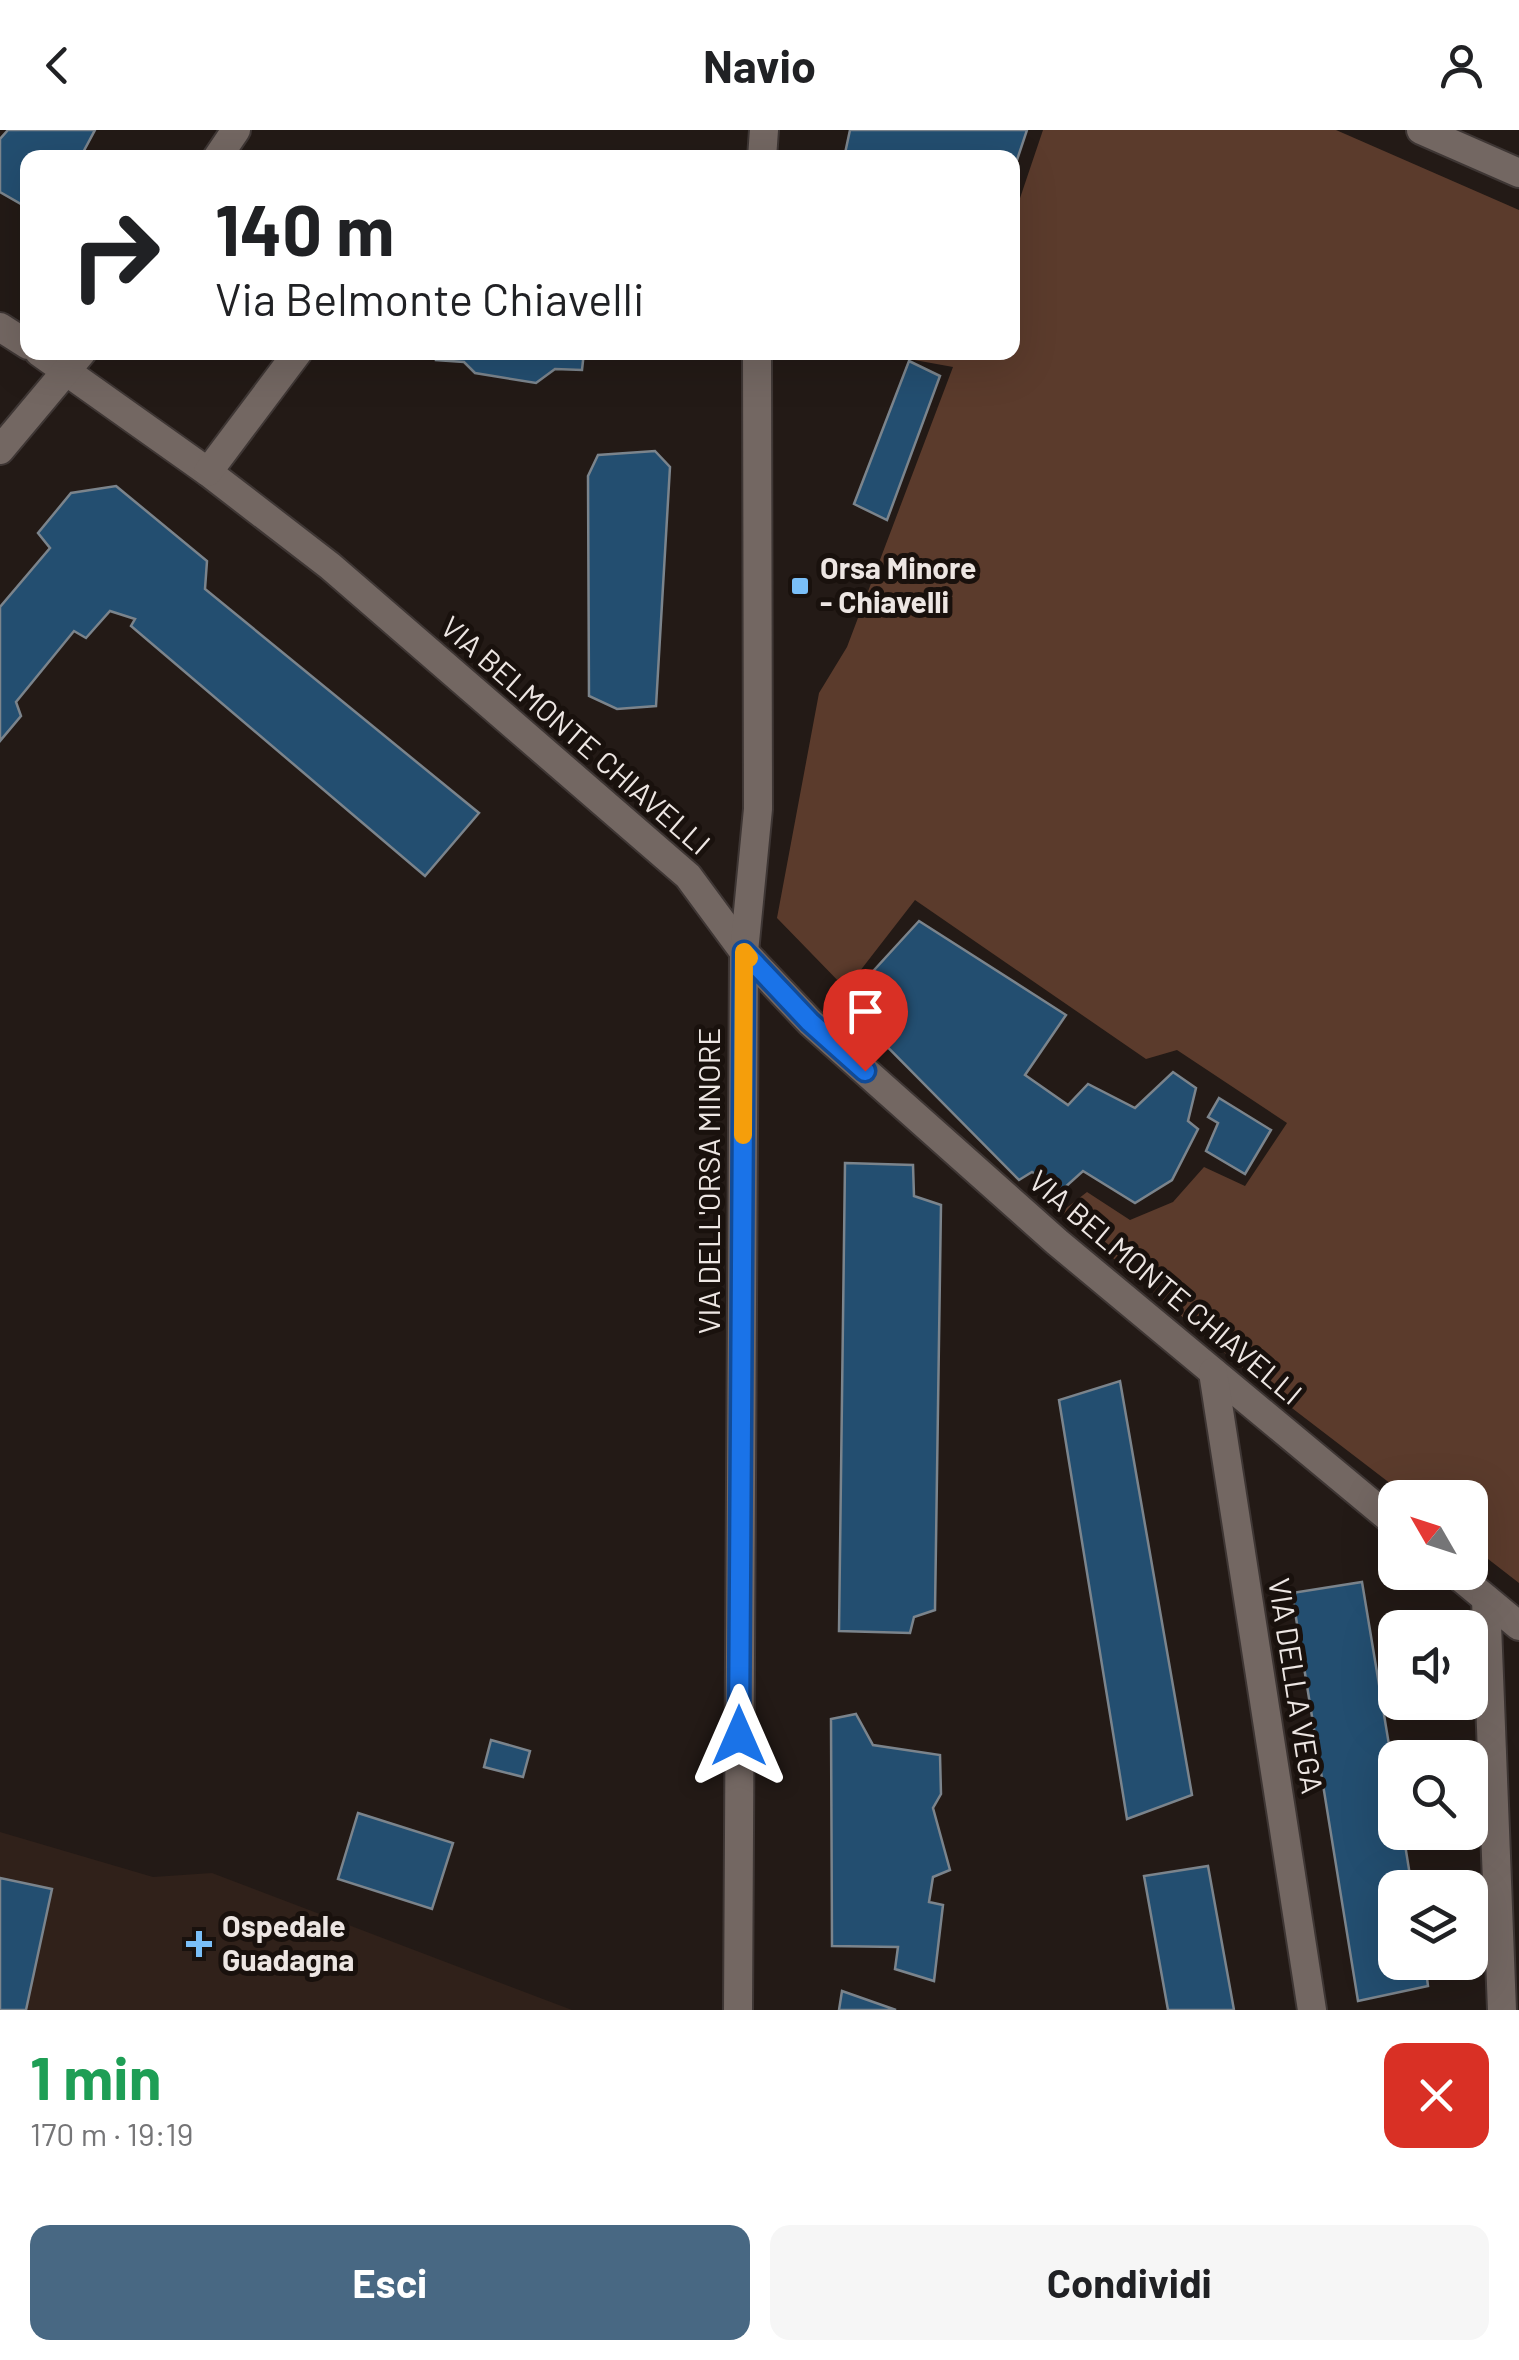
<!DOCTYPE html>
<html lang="it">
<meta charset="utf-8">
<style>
body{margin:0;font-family:Barlow,sans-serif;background:#f6f6f6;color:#202124;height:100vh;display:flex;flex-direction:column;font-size:38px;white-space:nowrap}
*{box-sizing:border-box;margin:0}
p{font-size:32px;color:#757577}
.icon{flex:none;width:55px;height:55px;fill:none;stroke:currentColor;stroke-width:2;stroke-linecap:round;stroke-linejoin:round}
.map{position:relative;height:1880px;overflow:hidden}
.sheet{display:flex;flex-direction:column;background:#fff;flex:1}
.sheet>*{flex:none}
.banner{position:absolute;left:20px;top:20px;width:1000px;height:210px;border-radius:20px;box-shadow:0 10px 40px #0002;background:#fff;color:#202124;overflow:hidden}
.needle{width:65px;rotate:309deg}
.tools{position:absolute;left:1378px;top:1350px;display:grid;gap:20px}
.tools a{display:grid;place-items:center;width:110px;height:110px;border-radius:20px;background:#fff;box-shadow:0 10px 40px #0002;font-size:50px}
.pin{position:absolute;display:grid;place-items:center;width:85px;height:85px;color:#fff;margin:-102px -42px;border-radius:50% 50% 50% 0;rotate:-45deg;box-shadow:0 0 10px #0007}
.pin .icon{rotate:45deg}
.me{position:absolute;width:110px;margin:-55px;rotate:0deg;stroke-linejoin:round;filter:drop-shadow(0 0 8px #0008)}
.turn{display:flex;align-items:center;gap:35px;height:210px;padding:0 30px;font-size:45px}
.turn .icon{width:130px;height:130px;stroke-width:2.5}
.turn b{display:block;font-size:70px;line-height:85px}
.round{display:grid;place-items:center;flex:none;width:105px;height:105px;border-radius:20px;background:#f6f6f6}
.summary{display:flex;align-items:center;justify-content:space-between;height:170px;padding:0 30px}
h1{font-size:60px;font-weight:700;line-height:75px;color:#1e9e55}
.primary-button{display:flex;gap:20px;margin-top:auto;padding:20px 30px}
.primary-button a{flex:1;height:115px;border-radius:20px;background:#486883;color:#fff;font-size:40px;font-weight:700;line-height:115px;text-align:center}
.primary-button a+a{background:#f6f6f6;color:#202124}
header{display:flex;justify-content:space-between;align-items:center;height:130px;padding:0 30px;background:#fff;font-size:45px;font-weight:700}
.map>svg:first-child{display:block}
.built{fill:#30211a}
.green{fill:#5b3b2c}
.building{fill:#234e70;stroke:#7b848c;stroke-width:2.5}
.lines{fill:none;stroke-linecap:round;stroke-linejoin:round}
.minor-casing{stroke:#3e3634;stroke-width:32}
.minor{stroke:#736762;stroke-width:28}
.route-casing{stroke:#114b97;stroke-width:25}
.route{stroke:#1a73e8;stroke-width:18}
.slow{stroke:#f59e0b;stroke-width:18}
.poi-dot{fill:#7abff8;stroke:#19110d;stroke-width:4}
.labels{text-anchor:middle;stroke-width:10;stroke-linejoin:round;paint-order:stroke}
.poi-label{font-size:30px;font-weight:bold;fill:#ede6e3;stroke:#19110d;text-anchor:start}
.street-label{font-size:30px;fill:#ede6e3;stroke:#19110d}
</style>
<header><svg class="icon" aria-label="back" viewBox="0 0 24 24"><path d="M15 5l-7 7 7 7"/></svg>Navio<svg class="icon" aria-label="person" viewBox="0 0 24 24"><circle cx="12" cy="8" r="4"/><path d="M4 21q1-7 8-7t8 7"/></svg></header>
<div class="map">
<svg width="1519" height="1880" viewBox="0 0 1519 1880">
<rect width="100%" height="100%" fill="#231a16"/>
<polygon class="built" points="0,1702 153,1747 212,1743 572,1880 0,1880"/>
<polygon class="green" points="1043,0 1336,0 1519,80 1519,1453 1470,1415 1470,1368 1408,1367 1271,1262 1060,1083 1087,1062 1130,1090 1173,1072 1204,1037 1245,1056 1287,993 1177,920 1146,929 915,770 846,859 777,788 819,563 847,517 953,237 876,223 1012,222 1013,89"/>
<g class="building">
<polygon points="8,0 95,0 80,28 28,28 28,78 0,62 0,9"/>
<polygon points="850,0 1027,0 1012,45 1012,28 844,28"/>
<polygon points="437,222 584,222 582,240 555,239 536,253 475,243 464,232 436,230"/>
<polygon points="909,231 940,246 887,390 854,374"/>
<polygon points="655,321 670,337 656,576 617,579 589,566 588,346 598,325"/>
<polygon points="116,356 207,431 205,459 479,683 425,746 131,496 135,489 110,481 86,508 74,501 16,572 21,586 0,611 0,477 50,418 38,403 71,363"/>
<polygon points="919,791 1066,885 1025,945 1068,975 1088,954 1135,978 1173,942 1196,958 1188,991 1198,999 1172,1050 1135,1073 1083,1041 1062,1060 1032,1042 1019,1050 844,873"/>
<polygon points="1219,968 1271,1000 1245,1044 1206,1021 1218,993 1208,987"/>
<polygon points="845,1033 913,1035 914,1066 941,1075 935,1480 914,1487 910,1503 839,1501"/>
<polygon points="1120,1251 1192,1665 1127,1689 1059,1270"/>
<polygon points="1362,1452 1395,1651 1395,1702 1403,1702 1412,1758 1395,1758 1395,1832 1425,1832 1428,1856 1358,1871 1292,1463"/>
<polygon points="856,1584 873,1615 940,1625 941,1664 933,1678 950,1740 933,1747 929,1772 943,1775 934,1851 895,1839 898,1817 832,1816 831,1589"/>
<polygon points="491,1610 530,1621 523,1647 484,1637"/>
<polygon points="358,1683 453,1713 432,1779 338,1749"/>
<polygon points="1208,1736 1234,1880 1168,1880 1144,1746"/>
<polygon points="0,1748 52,1759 26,1880 0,1880"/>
<polygon points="842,1861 896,1880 839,1880"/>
</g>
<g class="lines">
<g class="minor-casing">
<g id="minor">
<polyline points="1421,0 1519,43"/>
<polyline points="217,28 236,0"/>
<polyline points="762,28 764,0"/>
<polyline points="0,197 28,215"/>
<polyline points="39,222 208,342 330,436 688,746 744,822 810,892 1057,1112 1395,1393"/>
<polyline points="0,320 82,222"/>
<polyline points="208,342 298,222"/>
<polyline points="1213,1242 1312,1880"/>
<polyline points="1454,1442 1519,1496"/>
<polyline points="1486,1469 1502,1880"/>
<polyline points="738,1880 744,822 758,679 757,222"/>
</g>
</g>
<use href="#minor" class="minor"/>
</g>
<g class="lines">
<g class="route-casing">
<polyline id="route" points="739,1606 744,822 810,892 865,941"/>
</g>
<use href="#route" class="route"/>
<polyline class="slow" points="743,1005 744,822 749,828"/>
</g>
<g class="poi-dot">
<rect x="790" y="446" width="20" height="20" rx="5"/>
<path d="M194 1799h10v10h10v10h-10v10h-10v-10h-10v-10h10z"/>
</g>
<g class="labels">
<g class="poi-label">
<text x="820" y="449">Orsa Minore<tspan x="820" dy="34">- Chiavelli</tspan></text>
<text x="222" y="1807">Ospedale<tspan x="222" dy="34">Guadagna</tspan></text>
</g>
<g class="street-label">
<text transform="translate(575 606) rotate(41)" y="10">VIA BELMONTE CHIAVELLI</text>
<text transform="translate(710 1051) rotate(-90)" y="10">VIA DELL'ORSA MINORE</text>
<text transform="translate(1165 1158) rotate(40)" y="10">VIA BELMONTE CHIAVELLI</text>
<text transform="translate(1295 1556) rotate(81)" y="10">VIA DELLA VEGA</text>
</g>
</g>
</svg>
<div class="tools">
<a><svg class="needle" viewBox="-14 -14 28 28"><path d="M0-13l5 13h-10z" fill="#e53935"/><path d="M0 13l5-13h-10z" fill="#757577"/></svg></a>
<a><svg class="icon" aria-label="sound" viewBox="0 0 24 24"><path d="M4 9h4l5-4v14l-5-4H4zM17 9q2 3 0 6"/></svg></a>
<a><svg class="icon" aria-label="search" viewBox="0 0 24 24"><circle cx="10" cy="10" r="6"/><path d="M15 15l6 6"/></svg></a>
<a><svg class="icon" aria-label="layers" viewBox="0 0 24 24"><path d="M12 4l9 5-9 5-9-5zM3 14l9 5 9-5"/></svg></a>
</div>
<div class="pin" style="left:865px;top:941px;background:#d93025"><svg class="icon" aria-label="arrive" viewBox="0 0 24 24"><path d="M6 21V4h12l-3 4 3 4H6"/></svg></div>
<svg class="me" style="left:739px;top:1606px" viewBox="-20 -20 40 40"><path d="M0-17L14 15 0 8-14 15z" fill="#1a73e8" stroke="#fff" stroke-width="4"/></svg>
<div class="banner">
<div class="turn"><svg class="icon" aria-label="right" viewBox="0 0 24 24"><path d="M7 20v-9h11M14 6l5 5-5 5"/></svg><div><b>140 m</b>Via Belmonte Chiavelli</div></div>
</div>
</div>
<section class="sheet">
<div class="summary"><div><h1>1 min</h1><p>170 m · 19:19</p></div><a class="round" style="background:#d93025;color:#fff"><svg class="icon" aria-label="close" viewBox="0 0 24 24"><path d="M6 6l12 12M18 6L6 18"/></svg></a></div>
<div class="primary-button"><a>Esci</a><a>Condividi</a></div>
</section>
